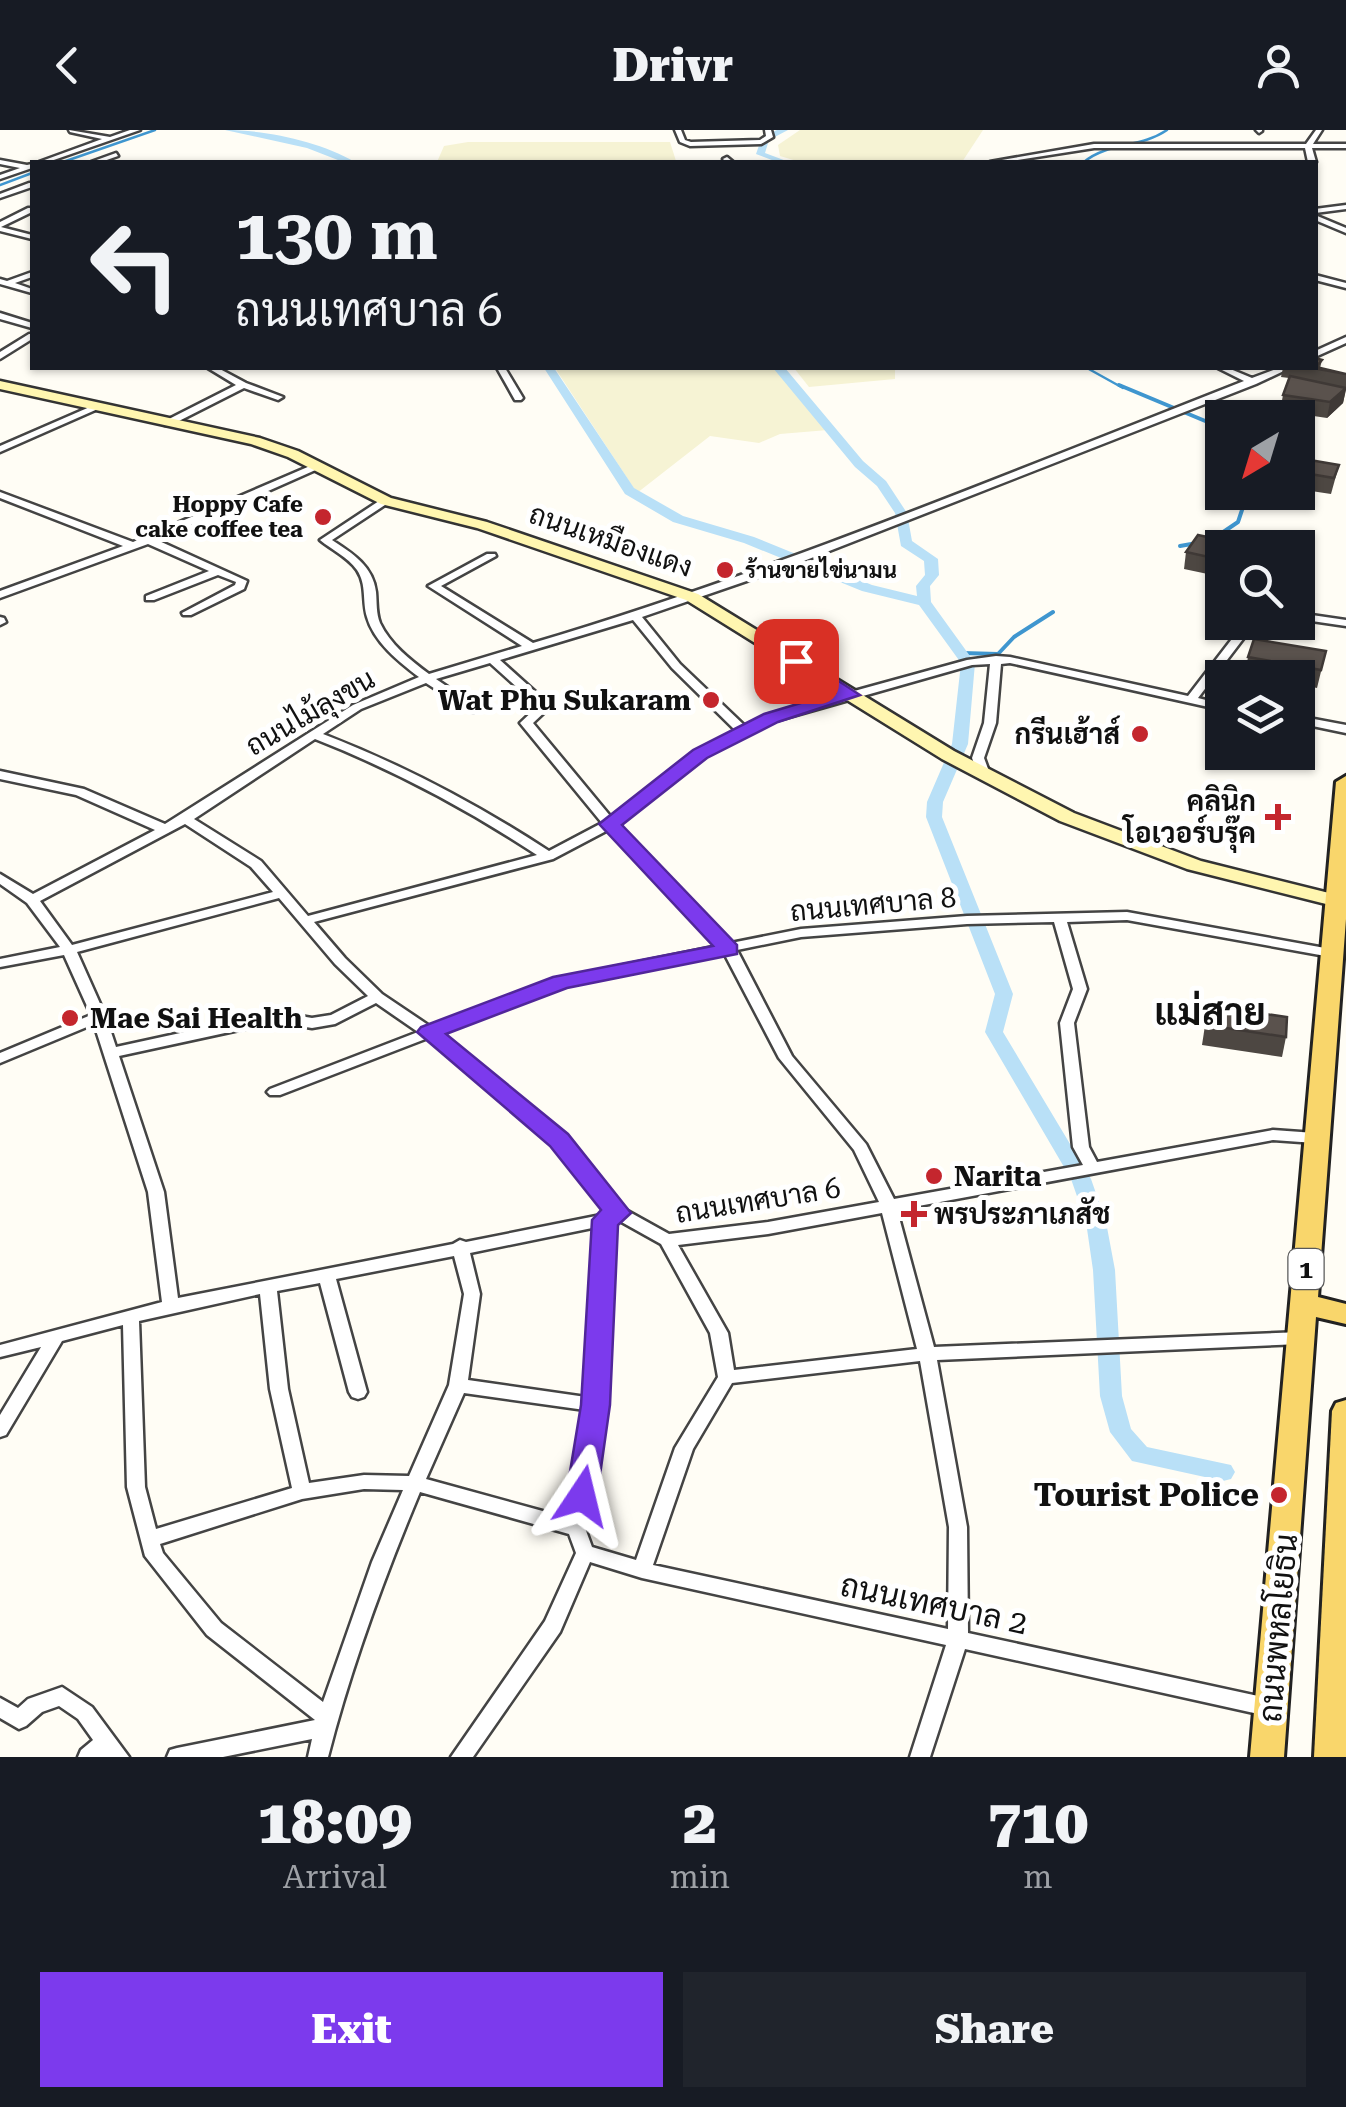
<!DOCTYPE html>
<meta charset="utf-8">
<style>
body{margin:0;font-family:"Roboto Serif",Sarabun,serif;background:#20242c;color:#f1f3f6;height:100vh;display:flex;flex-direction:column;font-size:38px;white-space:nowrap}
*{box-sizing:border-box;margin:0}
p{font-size:32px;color:#9ea1a6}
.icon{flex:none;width:55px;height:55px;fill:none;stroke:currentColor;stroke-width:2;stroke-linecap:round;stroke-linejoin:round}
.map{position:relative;height:1627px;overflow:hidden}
.drawer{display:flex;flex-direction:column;background:#171b24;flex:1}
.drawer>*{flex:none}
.top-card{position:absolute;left:30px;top:30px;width:1288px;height:210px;border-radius:0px;box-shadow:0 2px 8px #0004;background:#171b24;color:#f1f3f6;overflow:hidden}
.needle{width:65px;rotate:218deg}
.fabs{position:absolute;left:1205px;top:270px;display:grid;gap:20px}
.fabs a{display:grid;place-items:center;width:110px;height:110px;border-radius:0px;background:#171b24;box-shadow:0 2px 8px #0004;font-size:50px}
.pin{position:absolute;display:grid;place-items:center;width:85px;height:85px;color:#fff;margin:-42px;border-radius:20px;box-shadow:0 5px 15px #0006}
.me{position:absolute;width:110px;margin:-55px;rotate:10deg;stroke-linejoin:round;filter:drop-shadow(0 0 8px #0008)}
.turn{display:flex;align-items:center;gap:35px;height:210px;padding:0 40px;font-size:45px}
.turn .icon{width:130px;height:130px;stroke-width:2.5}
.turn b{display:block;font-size:70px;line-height:85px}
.eta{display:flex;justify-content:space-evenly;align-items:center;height:170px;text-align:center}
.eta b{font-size:60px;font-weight:800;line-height:70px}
.button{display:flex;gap:20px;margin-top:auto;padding:20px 40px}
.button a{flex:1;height:115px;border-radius:0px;background:#7c3aed;color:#fff;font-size:40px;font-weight:800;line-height:115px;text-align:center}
.button a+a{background:#20242c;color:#f1f3f6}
header{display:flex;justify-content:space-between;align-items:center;height:130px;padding:0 40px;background:#171b24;font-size:45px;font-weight:800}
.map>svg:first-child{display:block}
.farmland{fill:#f6f3d4}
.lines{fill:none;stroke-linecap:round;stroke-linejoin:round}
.stream-far1{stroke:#3f96cf;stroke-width:2.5}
.stream{stroke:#3f96cf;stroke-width:4}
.canal{fill:#b9e0f7;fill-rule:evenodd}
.street-casing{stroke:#444;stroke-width:5}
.secondary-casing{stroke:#333;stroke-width:5}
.primary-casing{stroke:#222;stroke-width:6}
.street{fill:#fff;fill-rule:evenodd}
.secondary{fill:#fff6b0;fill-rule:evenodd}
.primary{fill:#f9d66b;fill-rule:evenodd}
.wall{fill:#4d4742}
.shaded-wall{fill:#3f3936}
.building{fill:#5a524d;stroke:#3f3936;stroke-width:2.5}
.route{fill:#7c3aed;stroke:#51269a;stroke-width:2.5}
.poi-dot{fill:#c4262e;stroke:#fff;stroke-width:4}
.labels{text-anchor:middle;stroke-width:10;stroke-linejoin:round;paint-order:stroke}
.far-poi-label{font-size:22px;font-weight:bold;fill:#111;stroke:#fff;text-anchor:end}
.shield{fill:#fff;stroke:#585858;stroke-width:2.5}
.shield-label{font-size:25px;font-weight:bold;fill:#111}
.street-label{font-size:28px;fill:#111;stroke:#fff}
.poi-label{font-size:28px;font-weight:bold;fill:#111;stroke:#fff;text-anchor:end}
.near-poi-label{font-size:32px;font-weight:bold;fill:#111;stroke:#fff;text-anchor:end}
.near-street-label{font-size:32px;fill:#111;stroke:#fff}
.district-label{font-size:38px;font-weight:bold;fill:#111;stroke:#fff}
</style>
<header><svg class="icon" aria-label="back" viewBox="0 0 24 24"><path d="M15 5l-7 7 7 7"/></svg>Drivr<svg class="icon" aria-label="person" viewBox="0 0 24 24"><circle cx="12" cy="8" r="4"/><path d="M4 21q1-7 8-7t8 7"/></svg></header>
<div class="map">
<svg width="1346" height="1627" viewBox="0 0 1346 1627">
<rect width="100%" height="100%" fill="#fffdf5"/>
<g class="farmland">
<polygon points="800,0 983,0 962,32 800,32 780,26 778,15"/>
<polygon points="468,12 670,12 676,31 437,32 444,16"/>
<polygon points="555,238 778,238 828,300 780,304 759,313 710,306 637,363"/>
<polygon points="794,238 895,238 895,249 809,257"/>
</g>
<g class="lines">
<g class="stream-far1">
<polyline points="63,32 155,0"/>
<path d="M1084 32C1108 12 1141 18 1167 0"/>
<polyline points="0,55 32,43"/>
<polyline points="1087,238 1123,258"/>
</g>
<g class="stream">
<polyline points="1119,255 1222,298"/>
<polyline points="1222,319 1215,337 1222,343"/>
<polyline points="1213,409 1238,392 1248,362"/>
<polyline points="1180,416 1197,413"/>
<polyline points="962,523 998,524 1014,507 1053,482"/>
</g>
<g class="canal">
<path d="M225 0C266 0 319 11 355 32H343L307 18Z"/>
<polygon points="777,0 788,0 769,10 765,23 789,32 777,32 756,24 762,7"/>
<polygon points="544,238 554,238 634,358 683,386 754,407 872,455 917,466 916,456 925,445 924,431 901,416 895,383 877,356 855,337 773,238 785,238 863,331 886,351 907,383 912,411 938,429 939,445 930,456 931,472 975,533 968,614 943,672 942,687 1013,864 1003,902 1091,1049 1106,1092 1115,1140 1122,1266 1131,1299 1147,1317 1231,1335 1235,1342 1231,1349 1223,1351 1132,1331 1110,1302 1100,1266 1093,1140 1086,1092 1071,1049 985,902 995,864 926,687 927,672 952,614 961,533 919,475 862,461 744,413 673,392 625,364"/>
</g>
<g class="street-casing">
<g id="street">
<polygon points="69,0 110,7 130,0 140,0 48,32 39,32 102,9 70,2"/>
<polygon points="675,0 681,0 685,10 691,12 760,10 766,6 765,0 771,0 773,7 761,14 690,16 680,12"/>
<polygon points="1256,0 1262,0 1262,1 1259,3"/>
<polygon points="1316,0 1322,0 1313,14 1346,14 1346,18 1312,18 1316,32 1315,33 1308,32 1305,18 1094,18 1004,32 990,32 1094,14 1306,14"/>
<polygon points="116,23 118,26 101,32 91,32"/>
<polygon points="727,27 733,32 726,32 723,29"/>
<polygon points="0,30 27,35 32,34 32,38 0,49 0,45 20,38 0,34"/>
<polygon points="29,53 32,53 32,57 0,68 0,64"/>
<polygon points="1346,75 1346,79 1315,83 1315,79"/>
<polygon points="28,78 32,78 32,82 1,97 32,105 32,109 0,101 0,92"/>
<polygon points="1315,85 1346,98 1346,103 1315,90"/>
<polygon points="32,142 32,147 15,153 32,159 32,163 0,154 0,149 7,151"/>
<polygon points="1315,145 1346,153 1346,158 1315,150"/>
<polygon points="0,183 32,193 32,198 0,189"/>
<polygon points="29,204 32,204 32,209 0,229 0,222"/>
<polygon points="1346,207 1346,213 1315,227 1315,221"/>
<polygon points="208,238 218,238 246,253 283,267 278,270 244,258 171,295 165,295 165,291 236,255"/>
<polygon points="497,238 505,238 523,268 521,270 515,270"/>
<path d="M1218 238H1228L1252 248 1279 238H1290L1256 254 796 434 642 487 680 534 745 596 767 585 967 530 996 526 1010 527 1188 566 1245 492H1256L1198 568 1222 574V580L1010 533 1001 534 996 593 984 628 990 644 984 648 978 644 972 628 984 593 990 534 972 535 775 591 704 627 617 694 731 813 801 799 967 786 1127 782 1336 820 1338 823 1336 826 1331 827 1127 790 1067 792 1087 859 1074 893 1089 1017 1097 1032 1273 1000 1315 1003 1320 1004 1323 1008 1320 1012 1315 1013 1273 1010 897 1080 934 1217 1301 1202 1307 1203 1310 1208 1307 1213 1301 1214 937 1230 967 1397 968 1503 1272 1569 1279 1572 1282 1578 1279 1584 1272 1587 965 1519 930 1627H910L946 1515 642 1448 590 1432 560 1502 473 1627H451L545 1491 576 1423 569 1404 420 1362C384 1448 351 1537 328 1627H308L312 1609 223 1627H167L170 1620 177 1618 315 1590 207 1505 145 1426 127 1357 123 1195 62 1211 6 1305 0 1307V1285L41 1217 0 1227V1215L162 1172 148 1062 94 894 0 933V923L91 885 64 825 0 837V829L60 817 27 773 0 754V744L33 764 155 700 76 665 0 649V641L84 659 165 694 353 575 419 547C399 532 374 512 367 487 362 471 367 455 357 440 348 427 332 420 320 410L382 369 391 371 332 410C352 423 373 436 376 462 377 473 376 483 380 493 390 514 410 530 429 544L522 516 428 456 487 424H495L496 426 441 456 533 513C775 441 1009 343 1244 251ZM633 490 672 538 736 601 696 621 611 687 533 593 549 578 551 576 549 574 500 530ZM490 533 538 576 520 593 602 693 549 721C477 674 403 635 323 604L361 579 426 553 471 582H479L481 580 479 578 436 549ZM315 609C394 640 467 679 537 725L308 786 261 731 194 689ZM185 694 251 737 273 762 72 815 40 771ZM608 700 718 816 556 849 431 897 382 864 345 828 314 792 553 729ZM279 768 335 834 368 866 331 885 312 888 276 882 116 917 106 887 77 822ZM1054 792 1073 859 1060 893 1073 1017 1083 1035 894 1069 866 1014 792 926 737 820 801 807 967 794ZM724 823 779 928 854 1020 879 1072 768 1092 669 1104 624 1079 564 1006 440 904 565 856ZM376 873 418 902 270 959 267 962 270 965H280L428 908 554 1014 608 1081 601 1085 466 1112 460 1110 453 1114 178 1168 164 1062 119 926 276 892 312 898 335 894ZM882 1083 917 1219 734 1240 728 1203 678 1115 768 1104ZM618 1090 661 1114 710 1203 718 1247 675 1318 636 1430 592 1417 585 1398 605 1275 613 1093ZM597 1097 586 1267 468 1250 480 1164 470 1123ZM454 1126 464 1164 449 1255 409 1346 364 1345 309 1353 288 1259 277 1161 320 1153 349 1262 352 1267 358 1269 364 1267 367 1262 336 1149ZM260 1164 270 1259 292 1358 156 1399 145 1357 139 1191ZM920 1231 949 1397 948 1499 653 1435 693 1319 732 1253ZM464 1263 585 1280 584 1303 568 1388 426 1349ZM364 1359 403 1360 372 1432 323 1572 221 1493 163 1423 160 1414 302 1369Z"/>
<polygon points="92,276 100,278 0,322 0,316"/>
<polygon points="317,333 322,336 320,338 157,410 247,451 244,459 191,485 183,485 182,483 235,455 236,452 218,445 154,470 146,470 146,466 209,441 148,414 0,468 0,461 123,416 0,368 0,362 133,412"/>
<polygon points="1298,483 1346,490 1346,496 1298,489"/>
<polygon points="0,487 4,488 6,492 0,495"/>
<polygon points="1298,586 1346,595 1346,603 1298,593"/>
<polygon points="62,1557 92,1577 129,1627 78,1627 81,1620 93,1610 78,1589 59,1576 42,1582 26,1596 19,1599 0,1588 0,1568 18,1578 28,1569"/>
</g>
</g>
<g class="secondary-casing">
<polygon id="secondary" points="0,251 260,308 298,321 391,368 487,392 698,464 954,621 1074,683 1201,731 1341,766 1344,770 1334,776 1187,739 1060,691 942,629 686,470 477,398 381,374 288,327 251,314 0,259"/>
</g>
<g class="primary-casing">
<g id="primary">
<polygon points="1346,646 1346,789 1318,1167 1346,1174 1346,1194 1316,1187 1284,1627 1250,1627 1336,652"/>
<polygon points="1346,1270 1346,1627 1314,1627 1332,1281 1336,1273"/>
</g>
</g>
<use href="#street" class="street"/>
<use href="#secondary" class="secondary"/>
<use href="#primary" class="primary"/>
</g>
<g class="wall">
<polygon points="1322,230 1320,238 1346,244 1346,260 1343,273 1327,288 1280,281 1283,265 1289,248 1281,247 1283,238 1315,238"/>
<polygon points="1298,328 1339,335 1331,364 1298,359"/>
<polygon points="1222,418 1222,447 1184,439 1186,422"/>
<polygon points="1326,521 1317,558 1298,554 1298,548 1259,548 1245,545 1248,527"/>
<polygon points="1208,876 1286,907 1282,927 1202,915"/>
</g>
<polygon class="shaded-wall" points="1346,258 1343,273 1327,288 1330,272"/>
<g class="building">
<polygon points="1315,228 1322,230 1316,237 1346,244 1313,238 1315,238"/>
<polygon points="1290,246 1346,258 1330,272 1283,265"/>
<polygon points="1298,328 1339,335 1334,348 1298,342"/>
<polygon points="1198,405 1259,418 1222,418 1222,430 1186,422"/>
<polygon points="1254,509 1326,521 1321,540 1248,527"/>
<polygon points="1208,876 1287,887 1286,907 1206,895"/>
</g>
<polygon class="route" points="789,527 802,527 860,565 778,592 707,628 622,695 737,815 737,824 567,858 446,904 568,1004 631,1083 618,1095 610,1275 597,1366 592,1375 582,1379 571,1375 566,1366 581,1275 592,1090 601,1080 550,1016 417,902 421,897 553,847 713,816 599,694 693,620 764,584 834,563 789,535"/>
<g class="poi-dot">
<circle cx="323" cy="387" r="10"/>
<circle cx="725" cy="440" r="10"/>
<circle cx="711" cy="570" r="10"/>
<circle cx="1140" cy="604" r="10"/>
<path d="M1273 672h10v10h10v10h-10v10h-10v-10h-10v-10h10z"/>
<circle cx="70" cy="888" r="10"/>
<circle cx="934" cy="1046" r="10"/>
<path d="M909 1069h10v10h10v10h-10v10h-10v-10h-10v-10h10z"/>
<circle cx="1279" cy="1365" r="10"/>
</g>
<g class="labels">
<g class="far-poi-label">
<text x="303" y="382">Hoppy Cafe<tspan x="303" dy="25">cake coffee tea</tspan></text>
<text x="745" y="448" text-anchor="start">ร้านขายไข่นามน</text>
</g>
<rect class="shield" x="1288.5" y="1119" width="35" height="40" rx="8"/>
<g class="shield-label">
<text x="1306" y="1148">1</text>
</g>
<g class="street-label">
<text transform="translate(611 410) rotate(19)" y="10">ถนนเหมืองแดง</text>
<text transform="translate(310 582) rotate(-30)" y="10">ถนนไม้ลุงขน</text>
<text transform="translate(873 774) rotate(-5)" y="10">ถนนเทศบาล 8</text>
<text transform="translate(758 1070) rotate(-9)" y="10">ถนนเทศบาล 6</text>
</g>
<g class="poi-label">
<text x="691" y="580">Wat Phu Sukaram</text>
<text x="1120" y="614">กรีนเฮ้าส์</text>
<text x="1256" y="681">คลินิก<tspan x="1256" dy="32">โอเวอร์บรุ๊ค</tspan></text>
<text x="90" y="898" text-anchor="start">Mae Sai Health</text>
<text x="954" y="1056" text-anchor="start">Narita</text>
<text x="934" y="1094" text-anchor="start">พรประภาเภสัช</text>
</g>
<g class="near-poi-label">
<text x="1259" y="1376">Tourist Police</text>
</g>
<g class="near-street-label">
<text transform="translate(934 1474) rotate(12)" y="11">ถนนเทศบาล 2</text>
<text transform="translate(1278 1498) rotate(-85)" y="11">ถนนพหลโยธิน</text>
</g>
<g class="district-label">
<text x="1210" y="895">แม่สาย</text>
</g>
</g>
</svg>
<div class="fabs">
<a><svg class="needle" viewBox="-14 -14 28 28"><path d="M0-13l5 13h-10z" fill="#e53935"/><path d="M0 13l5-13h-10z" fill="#9ea1a6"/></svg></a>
<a><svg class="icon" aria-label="search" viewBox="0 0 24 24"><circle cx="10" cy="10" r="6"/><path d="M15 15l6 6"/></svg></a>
<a><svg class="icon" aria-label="layers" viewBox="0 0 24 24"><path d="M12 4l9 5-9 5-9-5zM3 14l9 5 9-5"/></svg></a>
</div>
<div class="pin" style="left:796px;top:531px;background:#d93025"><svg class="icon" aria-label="arrive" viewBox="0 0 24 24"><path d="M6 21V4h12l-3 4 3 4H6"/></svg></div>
<svg class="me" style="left:582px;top:1366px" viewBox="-20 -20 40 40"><path d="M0-17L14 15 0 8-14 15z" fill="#7c3aed" stroke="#fff" stroke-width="4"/></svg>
<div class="top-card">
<div class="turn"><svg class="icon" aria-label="left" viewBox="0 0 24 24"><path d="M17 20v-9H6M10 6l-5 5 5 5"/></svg><div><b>130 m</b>ถนนเทศบาล 6</div></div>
</div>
</div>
<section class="drawer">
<div class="eta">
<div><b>18:09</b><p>Arrival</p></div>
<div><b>2</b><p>min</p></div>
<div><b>710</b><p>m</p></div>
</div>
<div class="button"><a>Exit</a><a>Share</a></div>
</section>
